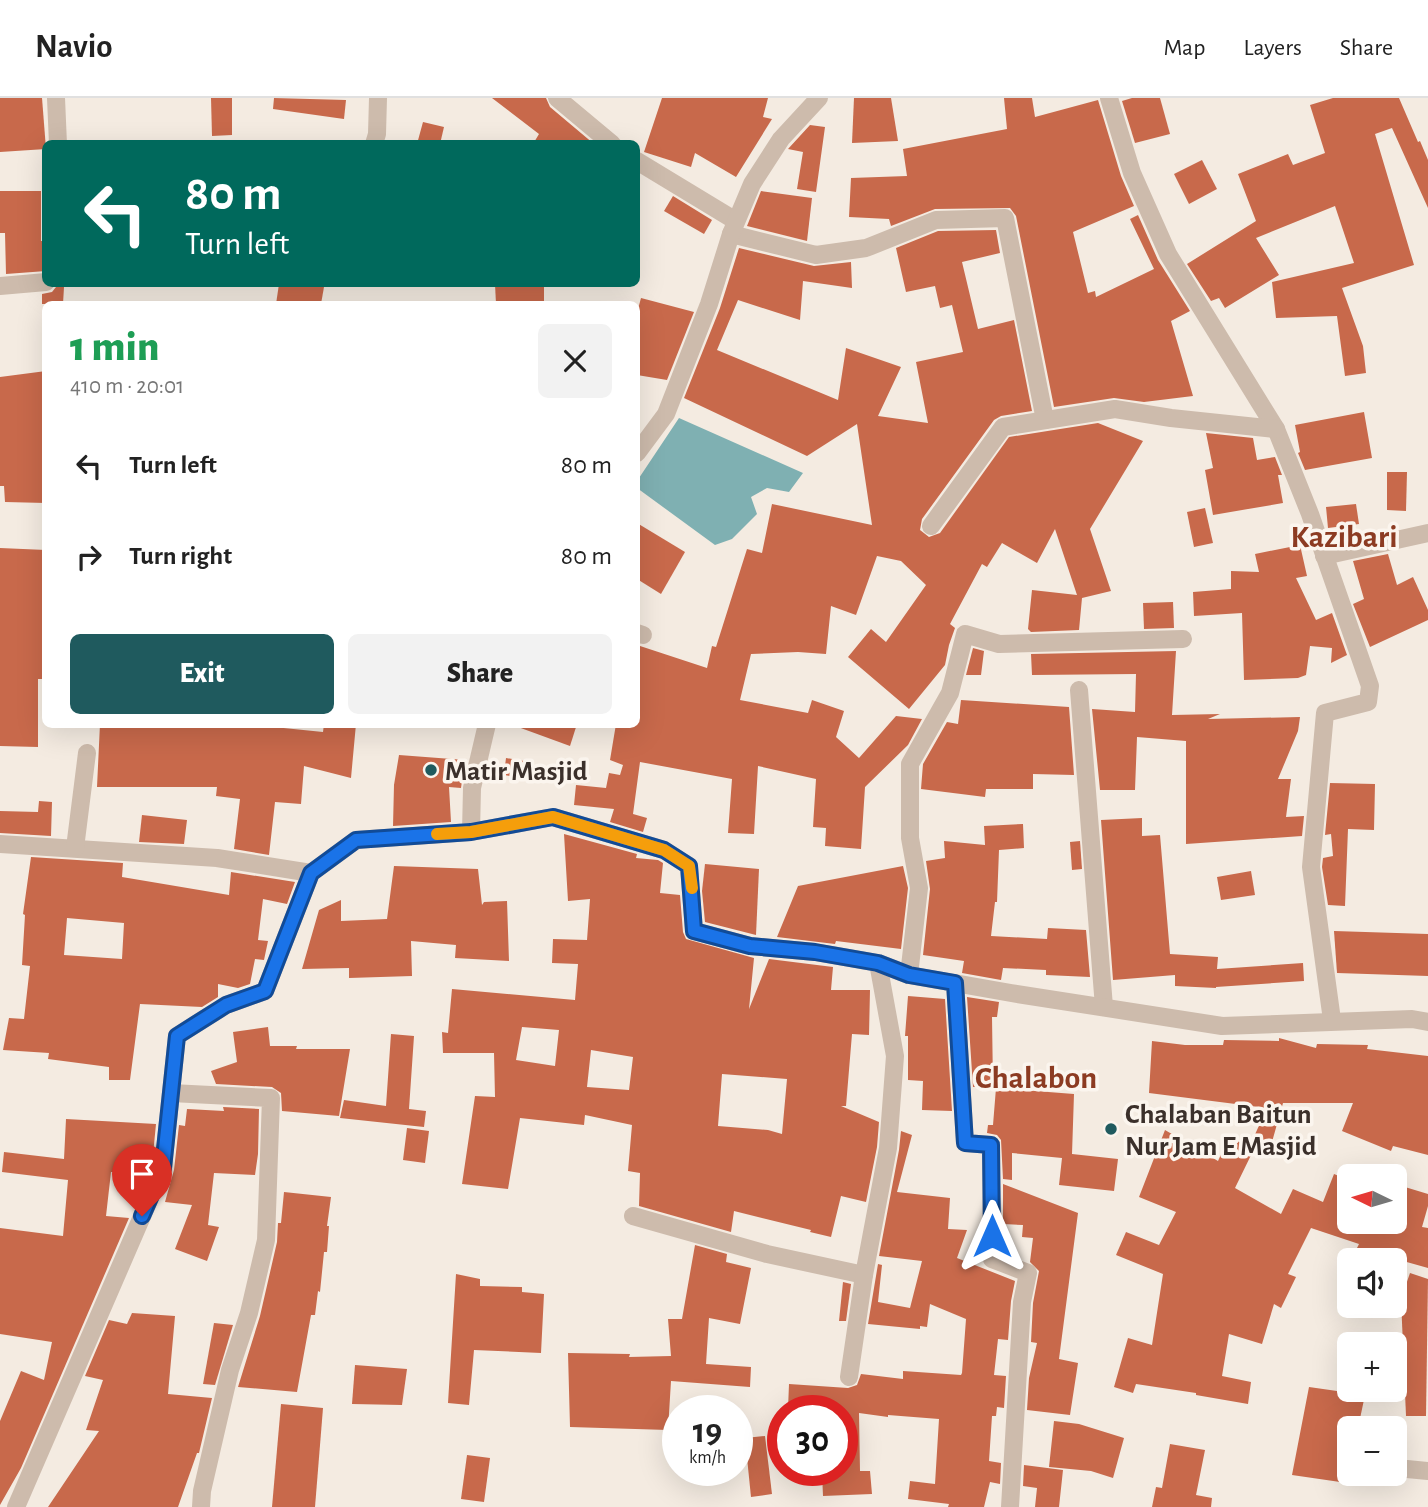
<!DOCTYPE html>
<meta charset="utf-8">
<style>
body{margin:0;font-family:"Alegreya Sans",sans-serif;background:#f2f2f2;color:#222;height:100vh;display:flex;flex-direction:column;font-size:26px;white-space:nowrap}
*{box-sizing:border-box;margin:0}
p{font-size:23px;color:#767676}
.icon{flex:none;width:38px;height:38px;fill:none;stroke:currentColor;stroke-width:2;stroke-linecap:round;stroke-linejoin:round}
.map{position:relative;flex:1;overflow:hidden}
.sheet{position:absolute;left:42px;top:203px;width:598px;height:427px;display:flex;flex-direction:column;background:#fff;border-radius:10px;box-shadow:0 7px 28px #0002}
.sheet>*{flex:none}
.guide{position:absolute;left:42px;top:42px;width:598px;height:147px;border-radius:10px;box-shadow:0 7px 28px #0002;background:#00695c;color:#fff;overflow:hidden}
.needle{width:46px;rotate:275deg}
.buttons{position:absolute;left:1337px;top:1066px;display:grid;gap:14px}
.buttons a{display:grid;place-items:center;width:70px;height:70px;border-radius:10px;background:#fff;box-shadow:0 7px 28px #0002;font-size:35px}
.speed{position:absolute;left:662px;top:1297px;display:flex;gap:14px;font-size:35px;font-weight:700;text-align:center}
.speed>*{display:grid;place-content:center;width:91px;height:91px;border-radius:50%;background:#fff;box-shadow:0 7px 28px #0002;line-height:1}
.speed small{font-size:18px;font-weight:400}
.speed .limit{border:10px solid #d22;background:#fff;color:#111}
.pin{position:absolute;display:grid;place-items:center;width:60px;height:60px;color:#fff;margin:-72px -30px;border-radius:50% 50% 50% 0;rotate:-45deg;box-shadow:0 0 7px #0007}
.pin .icon{rotate:45deg}
.me{position:absolute;width:77px;margin:-38px;rotate:0deg;stroke-linejoin:round;filter:drop-shadow(0 0 5px #0008)}
.turn{display:flex;align-items:center;gap:24px;height:147px;padding:0 28px;font-size:32px}
.turn .icon{width:91px;height:91px;stroke-width:2.5}
.turn b{display:block;font-size:49px;line-height:60px}
.round{display:grid;place-items:center;flex:none;width:74px;height:74px;border-radius:10px;background:#f2f2f2}
.summary{display:flex;align-items:center;justify-content:space-between;height:119px;padding:0 28px}
h1{font-size:42px;font-weight:800;line-height:52px;color:#1e9e55}
.action{display:flex;gap:14px;margin-top:auto;padding:14px 28px}
.action a{flex:1;height:80px;border-radius:10px;background:#1f5a5e;color:#fff;font-size:28px;font-weight:800;line-height:80px;text-align:center}
.action a+a{background:#f2f2f2;color:#222}
ul{padding:0;list-style:none}
li{display:flex;align-items:center;gap:21px;height:91px;padding:0 28px}
li div{flex:1}
li b{display:block;font-size:26px}
li em{font-style:normal}
header{display:flex;align-items:center;gap:42px;box-sizing:border-box;height:98px;padding:0 35px;background:#fff;border-bottom:2px solid #e0e0e0}
header strong{font-size:33px}
nav{display:flex;gap:38px;margin-inline-start:auto;font-size:24px}
.map>svg:first-child{display:block}
.water{fill:#7fb0b2}
.building{fill:#c8694b;fill-rule:evenodd}
.lines{fill:none;stroke-linecap:round;stroke-linejoin:round}
.minor{stroke:#cdbbac;stroke-width:18}
.route-casing{stroke:#114b97;stroke-width:18}
.route{stroke:#1a73e8;stroke-width:12}
.slow{stroke:#f59e0b;stroke-width:12}
.poi-dot{fill:#1f5a5e;stroke:#fbf5ee;stroke-width:2.5}
.labels{text-anchor:middle;stroke-width:7;stroke-linejoin:round;paint-order:stroke}
.poi-label{font-size:28px;font-weight:bold;fill:#3b302b;stroke:#fbf5ee;text-anchor:start}
.quarter-label{font-size:32px;font-weight:bold;fill:#8c3b22;stroke:#fbf5ee}
</style>
<header>
<strong>Navio</strong>
<nav><a>Map</a><a>Layers</a><a>Share</a></nav>
</header>
<div class="map">
<svg width="1428" height="1409" viewBox="0 0 1428 1409">
<rect width="100%" height="100%" fill="#f4ebe1"/>
<polygon class="water" points="679,320 803,375 789,394 767,390 751,399 757,416 732,441 715,447 637,390 637,383"/>
<g class="building">
<polygon points="0,0 42,0 46,51 0,54"/>
<polygon points="211,0 232,0 232,37 212,38"/>
<polygon points="274,0 346,2 344,21 273,11"/>
<polygon points="492,0 546,0 550,9 594,46 533,46 539,36"/>
<polygon points="662,0 768,0 763,19 772,21 736,79 695,55 691,69 644,54"/>
<polygon points="854,0 891,0 898,43 852,45"/>
<polygon points="1004,0 1032,0 1035,19 1098,2 1121,78 1134,108 1073,134 1088,195 1095,193 1096,199 1154,171 1130,121 1138,117 1158,162 1190,213 1171,223 1193,298 1144,304 1114,300 1054,309 1016,118 1010,110 935,111 891,128 889,121 849,119 851,80 907,78 903,51 1007,31"/>
<polygon points="1132,0 1160,0 1170,36 1135,45 1122,3"/>
<polygon points="1333,0 1399,0 1418,44 1420,43 1428,62 1428,110 1392,30 1375,36 1414,167 1342,190 1363,248 1366,275 1345,278 1337,218 1276,220 1272,184 1354,165 1335,108 1256,140 1279,177 1225,210 1219,200 1211,203 1187,166 1256,123 1238,76 1288,56 1293,67 1325,55 1310,7"/>
<polygon points="423,24 444,29 440,46 417,46"/>
<polygon points="810,27 825,29 816,94 797,91 803,54 788,51"/>
<polygon points="1202,62 1217,91 1189,106 1174,76"/>
<polygon points="0,93 41,93 41,143 46,143 46,173 6,176 5,135 0,135"/>
<polygon points="761,93 812,100 807,143 747,128"/>
<polygon points="673,98 712,122 704,136 664,113"/>
<polygon points="996,132 1000,155 962,164 978,231 1014,222 1032,313 1001,318 994,322 922,421 920,432 929,439 940,435 1009,339 1098,325 1143,343 1090,431 1111,493 1082,500 1079,532 1031,534 1028,531 1032,492 1077,497 1055,431 1037,465 1002,445 987,469 982,466 950,526 955,530 949,547 945,567 909,611 848,559 871,531 886,544 926,487 901,463 877,458 856,517 831,508 826,556 798,554 751,556 740,602 808,615 812,602 844,613 836,639 859,660 896,618 922,621 908,647 865,689 861,751 825,748 826,730 813,729 816,681 758,668 754,736 728,735 732,681 640,664 633,716 647,720 643,734 610,724 614,711 574,707 576,687 606,690 609,675 620,677 623,667 610,662 616,626 637,626 637,547 707,570 712,548 716,549 747,451 762,455 772,406 872,427 857,326 807,358 684,300 720,210 739,150 814,168 851,164 852,190 803,183 800,222 738,202 717,252 838,302 846,250 901,269 878,318 928,325 916,264 963,254 952,207 940,210 935,188 906,194 896,150 938,133"/>
<polygon points="279,186 305,186 324,189 321,206 276,206"/>
<polygon points="495,186 544,186 544,206 496,206"/>
<polygon points="56,189 64,189 63,206 42,206 42,196 52,194"/>
<polygon points="641,200 694,214 667,282 637,277 637,215"/>
<polygon points="46,273 46,405 5,404 4,388 0,388 0,279"/>
<polygon points="1364,314 1372,360 1305,372 1298,355 1300,354 1295,327"/>
<polygon points="1206,335 1253,340 1257,362 1275,359 1282,377 1278,377 1283,405 1213,417 1205,372 1213,370"/>
<polygon points="1387,374 1407,374 1406,413 1387,412"/>
<polygon points="1356,406 1359,426 1328,430 1326,409"/>
<polygon points="1205,410 1213,445 1194,449 1187,414"/>
<polygon points="637,425 685,454 661,496 637,481"/>
<polygon points="1300,447 1307,478 1296,480 1316,522 1332,515 1347,557 1331,565 1332,550 1310,548 1306,577 1298,580 1244,582 1242,515 1194,518 1193,494 1231,491 1231,473 1259,474 1255,456"/>
<polygon points="0,450 46,452 46,581 38,581 38,649 0,648"/>
<polygon points="1388,456 1397,487 1413,479 1428,512 1428,522 1370,549 1353,506 1364,501 1353,463"/>
<polygon points="1173,504 1174,530 1144,531 1143,505"/>
<polygon points="973,550 984,553 981,577 966,577"/>
<polygon points="1176,553 1172,617 1220,616 1208,621 1300,619 1298,633 1278,681 1291,681 1286,719 1304,718 1302,738 1186,746 1186,643 1137,639 1135,692 1100,692 1092,611 1135,614 1136,576 1032,577 1031,556"/>
<polygon points="961,602 1069,609 1074,677 1033,676 1033,691 986,691 985,699 921,691 923,666 947,624 958,626"/>
<polygon points="100,626 243,626 323,634 324,626 356,626 351,680 304,668 301,706 275,704 269,757 234,751 240,701 216,698 217,689 97,689"/>
<polygon points="519,626 577,626 570,648 518,629"/>
<polygon points="399,657 465,662 461,690 449,689 451,724 393,728 394,687"/>
<polygon points="506,660 524,663 522,680 504,677"/>
<polygon points="1330,685 1375,686 1374,732 1348,731 1345,808 1328,807 1322,769 1323,760 1333,758 1331,736 1325,737"/>
<polygon points="39,703 52,704 51,738 0,735 0,713 38,714"/>
<polygon points="142,717 187,722 184,746 139,744"/>
<polygon points="1142,720 1142,738 1160,737 1170,856 1218,859 1217,871 1303,865 1304,883 1216,889 1216,890 1175,888 1175,877 1113,882 1101,722"/>
<polygon points="1023,726 1024,750 999,752 997,804 995,804 991,838 1047,841 1048,830 1086,832 1090,879 1046,877 1046,872 1003,870 1001,882 962,875 964,863 923,857 930,791 926,763 945,760 944,743 985,747 984,728"/>
<path d="M564 736 637 756 636 760 658 762 663 765 660 795 680 797 683 834 686 841 754 860 749 911 769 861 833 869 831 892H870L869 937 852 936 846 1008H841L879 1024 877 1049 866 1104 841 1098 831 1139 810 1134 811 1132 734 1113 731 1134 639 1108 640 1075 628 1073 632 1027 585 1017 584 1027 520 1020 508 1091 462 1086 475 998 495 999 494 955H443L442 934 448 935 452 891 575 902 578 866 552 865 553 841 587 842 590 801 568 803ZM522 929 559 932 555 968 516 962ZM591 952 633 959 629 992 587 989ZM722 976 787 981 782 1036 768 1032 718 1028Z"/>
<polygon points="1080,743 1082,771 1072,772 1070,744"/>
<path d="M31 759 123 765 122 779 229 797 231 774 295 784 287 806 263 801 258 842 268 843 264 862 255 861 250 886 238 890 218 886V899L202 909 140 906 130 982H109V969L48 961 49 955 3 952 9 920 24 921 30 868 22 867 25 817 23 816ZM67 820 124 825 122 861 64 857Z"/>
<polygon points="705,766 759,771 756,837 705,824 702,793"/>
<polygon points="394,768 478,771 482,807 484,804 507,803 509,863 455,860 456,847 411,843 412,878 349,880 349,870 302,871 319,812 341,802 341,823 387,821"/>
<polygon points="903,768 908,790 901,851 836,843 835,846 777,839 798,788"/>
<polygon points="1251,773 1255,797 1221,802 1217,779"/>
<polygon points="1334,833 1428,836 1428,878 1337,875"/>
<polygon points="908,898 945,901 952,1013 922,1012 923,983 908,982 908,938 905,938"/>
<polygon points="967,899 999,904 997,919 992,919 993,988 973,989"/>
<polygon points="268,929 270,948 297,948 296,951 350,951 339,1018 282,1013 281,995 272,989 216,986 211,973 237,964 233,934"/>
<polygon points="391,936 414,938 409,1011 426,1013 424,1029 340,1020 344,1002 386,1008"/>
<polygon points="1279,940 1316,950 1317,946 1368,947 1367,951 1428,958 1428,1057 1393,1048 1391,1053 1342,1033 1353,1005 1283,1005 1270,1051 1252,1043 1267,1010 1149,995 1152,943 1185,947 1223,947 1224,942 1279,943"/>
<polygon points="996,990 1074,996 1072,1056 1118,1061 1114,1093 1059,1087 1062,1060 1012,1055 1012,1082 1003,1081 1001,1042 997,1037 987,1035 988,1027 993,1027"/>
<polygon points="223,1009 259,1011 258,1056 255,1077 214,1075 208,1127 219,1129 207,1163 175,1151 192,1107 165,1104 174,1072 179,1027 185,1028 187,1011 224,1013"/>
<polygon points="66,1021 156,1026 152,1067 148,1077 111,1074 106,1118 129,1120 21,1370 0,1407 0,1323 21,1273 44,1282 52,1244 0,1236 0,1130 63,1138 68,1082 2,1074 4,1054 64,1061"/>
<polygon points="407,1030 429,1033 425,1065 403,1062"/>
<polygon points="1165,1032 1218,1063 1229,1039 1254,1051 1235,1090 1281,1116 1293,1091 1323,1104 1334,1076 1349,1082 1349,1124 1395,1124 1395,1086 1428,1096 1428,1108 1422,1129 1428,1130 1428,1170 1357,1150 1359,1146 1311,1130 1288,1176 1296,1179 1281,1210 1274,1206 1262,1246 1229,1236 1222,1278 1251,1284 1248,1306 1196,1297 1196,1295 1136,1286 1133,1295 1114,1289 1128,1240 1152,1247 1163,1176 1116,1157 1126,1134 1159,1147 1176,1114 1139,1099"/>
<polygon points="901,1033 912,1037 897,1094 950,1100 948,1131 967,1132 957,1160 1015,1183 1011,1203 1008,1242 998,1241 994,1277 1006,1278 1004,1310 997,1309 996,1318 992,1318 989,1363 1001,1365 1000,1386 990,1384 984,1409 948,1409 949,1406 908,1401 910,1383 935,1386 939,1321 888,1317 888,1319 859,1315 860,1373 870,1373 872,1396 823,1398 822,1375 842,1374 842,1312 788,1311 789,1286 848,1290 857,1287 861,1276 903,1281 903,1273 961,1277 962,1275 966,1221 930,1206 927,1229 920,1228 920,1231 868,1226 878,1166 882,1167 878,1204 910,1210 922,1163 879,1158 899,1052"/>
<polygon points="1003,1086 1078,1115 1059,1261 1078,1265 1070,1317 1027,1312 1029,1280 1037,1245 1031,1244 1033,1205 1039,1173 1030,1164 1033,1140 1022,1139 1023,1127 1003,1126"/>
<polygon points="284,1094 331,1099 327,1128 329,1128 327,1154 324,1154 320,1194 318,1193 315,1217 311,1217 297,1294 238,1289 260,1218 277,1144 278,1125 281,1125"/>
<polygon points="695,1147 727,1156 726,1164 751,1170 740,1226 709,1220 706,1266 751,1269 750,1289 671,1283 668,1332 570,1329 568,1255 630,1256 629,1259 671,1258 668,1221 682,1221"/>
<polygon points="1410,1175 1428,1181 1426,1318 1406,1318 1401,1201"/>
<polygon points="456,1176 480,1181 480,1188 522,1189 522,1194 544,1196 541,1255 474,1252 469,1307 448,1305"/>
<polygon points="843,1184 851,1186 846,1223 839,1223"/>
<polygon points="132,1215 175,1218 168,1296 212,1300 199,1355 197,1355 178,1409 48,1409 99,1333 86,1332 103,1282 85,1278 109,1222 127,1226"/>
<polygon points="214,1225 233,1227 215,1287 203,1286"/>
<polygon points="355,1267 407,1271 402,1307 352,1306"/>
<polygon points="1309,1289 1365,1297 1358,1330 1349,1330 1347,1385 1292,1377"/>
<polygon points="281,1306 323,1310 315,1409 272,1409"/>
<polygon points="1054,1323 1079,1326 1124,1340 1113,1380 1091,1373 1049,1369"/>
<polygon points="765,1338 772,1396 751,1399 745,1340"/>
<polygon points="1170,1346 1205,1352 1196,1397 1212,1400 1211,1409 1152,1409 1156,1389 1162,1390"/>
<polygon points="467,1357 490,1360 484,1404 461,1401"/>
<polygon points="1024,1367 1063,1372 1059,1409 1035,1409 1037,1390 1023,1388"/>
</g>
<g class="lines">
<g class="minor">
<polyline points="56,0 58,46"/>
<polyline points="557,0 612,46"/>
<polyline points="1109,0 1132,75 1168,156 1276,331 1310,416 1370,588 1368,604 1325,615 1311,769 1332,922"/>
<polyline points="374,46 377,36 378,0"/>
<polyline points="637,63 736,123"/>
<polyline points="731,136 816,157 866,150 936,122 1005,120 1045,322"/>
<polyline points="0,188 46,184"/>
<polyline points="637,355 666,316 709,206 731,136 752,86 781,41 819,0"/>
<polyline points="931,428 1003,329 1115,311 1171,320 1276,331"/>
<polyline points="1324,458 1428,435"/>
<polyline points="637,535 643,537"/>
<polyline points="1079,592 1104,909"/>
<polyline points="471,734 553,719 664,752 689,768 694,833 750,848 815,854 878,865 909,877 1011,895 1222,928 1412,921 1428,924"/>
<polyline points="0,746 217,760 311,775"/>
<polyline points="75,750 87,655"/>
<polyline points="909,877 919,790 910,740 910,666 950,595 965,536 999,546 1183,541"/>
<polyline points="955,885 965,1045 991,1047 992,1161 1028,1175 1022,1204 1010,1409"/>
<polyline points="171,995 271,1000 266,1142 249,1215 230,1272 202,1393 201,1409"/>
<polyline points="633,1118 767,1156 864,1177"/>
<polyline points="849,1279 864,1177 888,1050 895,958 878,865"/>
<polyline points="1407,1371 1428,1373"/>
<polyline points="16,1409 163,1070 177,938 226,907 265,893 311,775 356,742 471,734 472,690 487,626"/>
</g>
</g>
<g class="lines">
<g class="route-casing">
<polyline id="route" points="142,1118 163,1070 177,938 226,907 265,893 311,775 356,742 471,734 553,719 664,752 689,768 694,833 750,848 815,854 878,865 909,877 955,885 965,1045 991,1047 992,1138"/>
</g>
<use href="#route" class="route"/>
<polyline class="slow" points="437,736 471,734 553,719 664,752 689,768 692,790"/>
</g>
<g class="poi-dot">
<circle cx="431" cy="672" r="7"/>
<circle cx="1111" cy="1031" r="7"/>
</g>
<g class="labels">
<g class="poi-label">
<text x="445" y="682">Matir Masjid</text>
<text x="1125" y="1025">Chalaban Baitun<tspan x="1125" dy="32">Nur Jam E Masjid</tspan></text>
</g>
<g class="quarter-label">
<text x="1344" y="449">Kazibari</text>
<text x="1036" y="990">Chalabon</text>
</g>
</g>
</svg>
<div class="buttons">
<a><svg class="needle" viewBox="-14 -14 28 28"><path d="M0-13l5 13h-10z" fill="#e53935"/><path d="M0 13l5-13h-10z" fill="#767676"/></svg></a>
<a><svg class="icon" aria-label="sound" viewBox="0 0 24 24"><path d="M4 9h4l5-4v14l-5-4H4zM17 9q2 3 0 6"/></svg></a>
<a>+</a>
<a>−</a>
</div>
<div class="speed"><div>19<small>km/h</small></div><div class="limit">30</div></div>
<div class="pin" style="left:142px;top:1118px;background:#d93025"><svg class="icon" aria-label="arrive" viewBox="0 0 24 24"><path d="M6 21V4h12l-3 4 3 4H6"/></svg></div>
<svg class="me" style="left:992px;top:1138px" viewBox="-20 -20 40 40"><path d="M0-17L14 15 0 8-14 15z" fill="#1a73e8" stroke="#fff" stroke-width="4"/></svg>
<div class="guide">
<div class="turn"><svg class="icon" aria-label="left" viewBox="0 0 24 24"><path d="M17 20v-9H6M10 6l-5 5 5 5"/></svg><div><b>80 m</b>Turn left</div></div>
</div>
<section class="sheet">
<div class="summary"><div><h1>1 min</h1><p>410 m · 20:01</p></div><a class="round"><svg class="icon" aria-label="close" viewBox="0 0 24 24"><path d="M6 6l12 12M18 6L6 18"/></svg></a></div>
<ul>
<li><svg class="icon" aria-label="left" viewBox="0 0 24 24"><path d="M17 20v-9H6M10 6l-5 5 5 5"/></svg><div><b>Turn left</b></div><em>80 m</em></li>
<li><svg class="icon" aria-label="right" viewBox="0 0 24 24"><path d="M7 20v-9h11M14 6l5 5-5 5"/></svg><div><b>Turn right</b></div><em>80 m</em></li>
</ul>
<div class="action"><a>Exit</a><a>Share</a></div>
</section>
</div>
